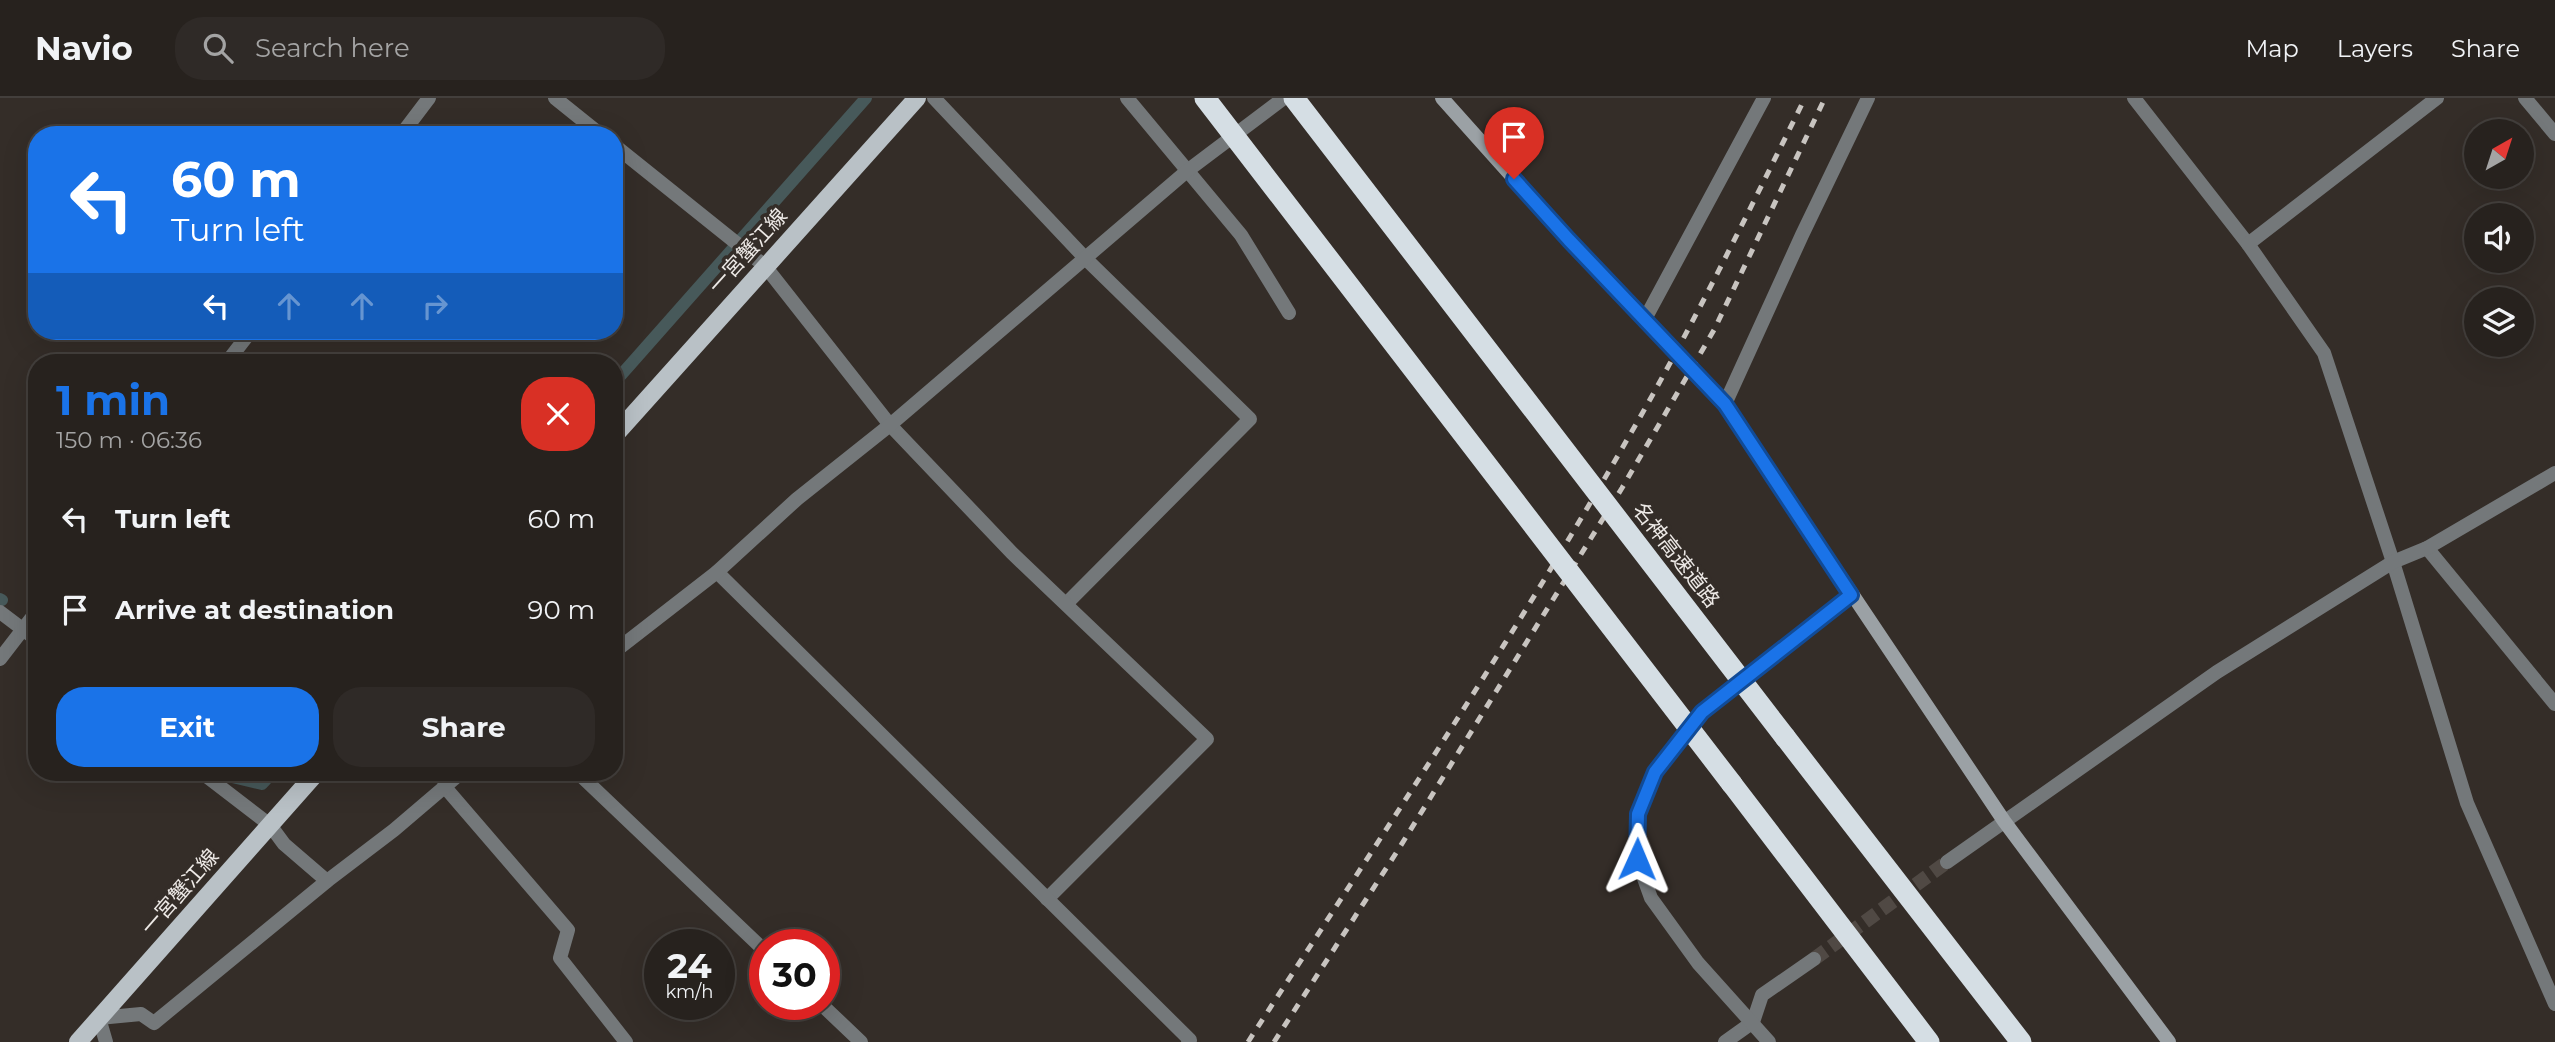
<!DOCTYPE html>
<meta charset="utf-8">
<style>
body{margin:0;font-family:Montserrat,"Noto Sans JP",sans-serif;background:#2f2a27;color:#f1f3f6;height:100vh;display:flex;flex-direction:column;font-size:26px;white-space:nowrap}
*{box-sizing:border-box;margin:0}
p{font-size:23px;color:#a4a4a4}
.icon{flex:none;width:38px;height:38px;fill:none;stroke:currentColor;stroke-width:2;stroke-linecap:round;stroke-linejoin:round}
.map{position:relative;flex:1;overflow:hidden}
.drawer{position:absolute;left:28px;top:256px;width:595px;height:427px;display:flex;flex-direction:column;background:#27221e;border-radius:28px;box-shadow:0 7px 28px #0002,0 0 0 2px #433f3c}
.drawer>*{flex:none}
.guide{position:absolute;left:28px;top:28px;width:595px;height:214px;border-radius:28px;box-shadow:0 7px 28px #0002,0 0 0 2px #433f3c;background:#1a73e8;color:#fff;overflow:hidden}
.needle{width:46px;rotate:39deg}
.tools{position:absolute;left:2464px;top:21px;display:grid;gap:14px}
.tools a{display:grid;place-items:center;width:70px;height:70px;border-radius:50%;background:#27221e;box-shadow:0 7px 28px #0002,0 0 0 2px #433f3c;font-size:35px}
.speed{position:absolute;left:644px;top:831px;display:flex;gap:14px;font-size:35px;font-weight:700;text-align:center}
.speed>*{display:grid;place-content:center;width:91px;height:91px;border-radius:50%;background:#27221e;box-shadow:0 7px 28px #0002,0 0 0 2px #433f3c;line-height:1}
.speed small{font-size:18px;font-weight:400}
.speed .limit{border:10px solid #d22;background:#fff;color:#111}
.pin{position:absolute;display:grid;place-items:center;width:60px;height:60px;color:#fff;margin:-72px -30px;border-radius:50% 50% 50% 0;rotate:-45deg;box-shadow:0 0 7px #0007}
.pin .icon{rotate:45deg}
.me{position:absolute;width:77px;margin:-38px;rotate:1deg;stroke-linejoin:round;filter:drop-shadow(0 0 5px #0008)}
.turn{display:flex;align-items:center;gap:24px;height:147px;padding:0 28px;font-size:32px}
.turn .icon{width:91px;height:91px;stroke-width:2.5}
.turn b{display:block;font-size:49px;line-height:60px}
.lanes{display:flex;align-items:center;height:66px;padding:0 28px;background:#0003;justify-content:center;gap:35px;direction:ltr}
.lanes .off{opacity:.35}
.round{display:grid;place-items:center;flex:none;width:74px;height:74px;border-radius:28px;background:#2f2a27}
.headline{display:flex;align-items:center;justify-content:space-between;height:119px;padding:0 28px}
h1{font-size:42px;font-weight:700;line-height:52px;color:#1a73e8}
.action{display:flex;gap:14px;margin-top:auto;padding:14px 28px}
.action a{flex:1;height:80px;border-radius:28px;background:#1a73e8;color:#fff;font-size:28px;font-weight:700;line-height:80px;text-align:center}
.action a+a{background:#2f2a27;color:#f1f3f6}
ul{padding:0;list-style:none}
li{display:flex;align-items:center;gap:21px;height:91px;padding:0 28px}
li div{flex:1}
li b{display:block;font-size:26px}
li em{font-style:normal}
header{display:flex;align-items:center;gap:42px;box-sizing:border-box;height:98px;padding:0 35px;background:#27221e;border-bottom:2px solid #433f3c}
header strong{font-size:33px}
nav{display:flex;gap:38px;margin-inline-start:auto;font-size:24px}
.search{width:490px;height:63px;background:#2f2a27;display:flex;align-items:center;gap:18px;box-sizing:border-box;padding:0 24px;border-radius:28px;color:#a4a4a4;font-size:26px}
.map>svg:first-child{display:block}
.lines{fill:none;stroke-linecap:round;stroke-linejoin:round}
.stream{stroke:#47595a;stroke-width:12}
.street-tunnel{stroke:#504944;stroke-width:14;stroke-dasharray:14 7;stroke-linecap:butt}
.street{stroke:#74787a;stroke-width:14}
.secondary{stroke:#9ba1a5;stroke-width:14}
.primary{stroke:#b9c1c6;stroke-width:18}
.highway{stroke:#d5dee4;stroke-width:21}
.rail{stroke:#c8c4c0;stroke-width:5;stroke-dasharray:9 9;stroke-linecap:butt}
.highway-bridge{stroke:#d5dee4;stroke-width:21}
.route-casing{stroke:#114b97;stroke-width:18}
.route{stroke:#1a73e8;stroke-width:12}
.labels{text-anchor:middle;stroke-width:7;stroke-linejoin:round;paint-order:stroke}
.street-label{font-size:21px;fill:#ede9e6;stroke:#342d28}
</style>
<header>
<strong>Navio</strong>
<div class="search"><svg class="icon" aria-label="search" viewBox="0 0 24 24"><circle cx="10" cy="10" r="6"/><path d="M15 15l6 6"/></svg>Search here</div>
<nav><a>Map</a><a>Layers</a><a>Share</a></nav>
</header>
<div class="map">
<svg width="2555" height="944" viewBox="0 0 2555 944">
<rect width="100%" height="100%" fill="#342d28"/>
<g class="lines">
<g class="stream">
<polyline points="614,285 866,0"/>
<polyline points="0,501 2,502"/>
<polyline points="222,674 228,678 262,686 273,674"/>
</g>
<polyline class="street-tunnel" points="1814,861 1947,764"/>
<g class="street">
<polyline points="555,0 601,37"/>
<polyline points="934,0 1086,161 1250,321 1067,505"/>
<polyline points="1127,0 1241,137 1289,215"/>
<polyline points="2134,0 2248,146 2324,255 2393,464 2467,705 2555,906"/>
<polyline points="2525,0 2555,36"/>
<polyline points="401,37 429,0"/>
<polyline points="614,47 765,168 890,327 1012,455 1207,641 1047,801"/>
<polyline points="2248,146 2437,0"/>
<polyline points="1645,221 1764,0"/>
<polyline points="227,264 251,233"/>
<polyline points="1725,306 1802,137 1868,0"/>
<polyline points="2427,450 2555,606"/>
<polyline points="717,474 1190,942 1188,944"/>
<polyline points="0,514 37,542"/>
<polyline points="614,554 717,474 797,401 890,327 1187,73 1284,0"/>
<polyline points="0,561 37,513"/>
<polyline points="201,674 270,727 284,746 327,783"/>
<polyline points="577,674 765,853"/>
<polyline points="444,688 568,832 560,860 626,944"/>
<polyline points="1947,764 2217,574 2393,464 2427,450 2555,375"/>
<polyline points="821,906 861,944"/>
<polyline points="106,944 99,920 141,916 154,925 327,783 394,732 462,674"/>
<polyline points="1725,944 1753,924 1762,897 1814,861"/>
<polyline points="1769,944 1698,865 1651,800 1637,761 1638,716 1655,674 1702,614 1851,497"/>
</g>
<polyline class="secondary" points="1442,0 1569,142 1725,306 2004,723 2169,944"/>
<g class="primary">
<polyline points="614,338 917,0"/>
<polyline points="78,944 317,674"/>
</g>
<g class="highway">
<polyline points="1785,639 2021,944"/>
<polyline points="1732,686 1929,944"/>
</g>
<g class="rail">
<path d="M1248 944C1376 746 1507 551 1624 347 1690 234 1747 117 1805 0"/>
<polyline points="1274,944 1398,752 1622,390 1714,232 1825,0"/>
</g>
<g class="highway-bridge">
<polyline points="1205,0 1732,686"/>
<polyline points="1294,0 1785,639"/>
</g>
</g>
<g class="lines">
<g class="route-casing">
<polyline id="route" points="1514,81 1569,142 1725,306 1851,497 1702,614 1655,674 1638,716 1637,761"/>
</g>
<use href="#route" class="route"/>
</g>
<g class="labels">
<g class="street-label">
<text transform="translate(748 153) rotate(-48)" y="7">一宮蟹江線</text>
<text transform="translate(1676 457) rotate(52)" y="7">名神高速道路</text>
<text transform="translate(180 794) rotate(-49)" y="7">一宮蟹江線</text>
</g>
</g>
</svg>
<div class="tools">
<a><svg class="needle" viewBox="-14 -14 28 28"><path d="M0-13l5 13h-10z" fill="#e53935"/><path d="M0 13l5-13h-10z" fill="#a4a4a4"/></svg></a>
<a><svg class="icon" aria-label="sound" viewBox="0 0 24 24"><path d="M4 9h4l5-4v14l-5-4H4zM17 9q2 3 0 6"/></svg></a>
<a><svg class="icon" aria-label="layers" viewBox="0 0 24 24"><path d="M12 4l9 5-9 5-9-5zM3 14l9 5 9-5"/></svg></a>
</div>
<div class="speed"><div>24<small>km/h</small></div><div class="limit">30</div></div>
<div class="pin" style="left:1514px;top:81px;background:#d93025"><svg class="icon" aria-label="arrive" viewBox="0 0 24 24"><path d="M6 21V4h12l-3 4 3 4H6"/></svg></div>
<svg class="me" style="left:1637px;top:761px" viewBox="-20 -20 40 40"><path d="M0-17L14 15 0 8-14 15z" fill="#1a73e8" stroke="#fff" stroke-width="4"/></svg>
<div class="guide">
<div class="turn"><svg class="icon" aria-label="left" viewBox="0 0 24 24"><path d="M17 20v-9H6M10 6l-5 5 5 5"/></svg><div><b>60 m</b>Turn left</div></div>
<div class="lanes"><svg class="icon" aria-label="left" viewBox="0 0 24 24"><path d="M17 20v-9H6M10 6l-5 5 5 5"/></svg><svg class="icon off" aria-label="ahead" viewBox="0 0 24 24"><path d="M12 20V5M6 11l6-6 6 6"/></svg><svg class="icon off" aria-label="ahead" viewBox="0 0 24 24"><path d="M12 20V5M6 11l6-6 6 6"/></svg><svg class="icon off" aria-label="right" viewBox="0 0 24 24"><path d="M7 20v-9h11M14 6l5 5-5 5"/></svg></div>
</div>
<section class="drawer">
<div class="headline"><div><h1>1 min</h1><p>150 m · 06:36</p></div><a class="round" style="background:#d93025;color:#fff"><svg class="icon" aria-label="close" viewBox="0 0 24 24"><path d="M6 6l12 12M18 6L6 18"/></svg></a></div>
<ul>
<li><svg class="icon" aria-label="left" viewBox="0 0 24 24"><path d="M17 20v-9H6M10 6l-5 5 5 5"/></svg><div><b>Turn left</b></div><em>60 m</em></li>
<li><svg class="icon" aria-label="arrive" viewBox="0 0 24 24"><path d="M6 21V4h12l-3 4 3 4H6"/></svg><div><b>Arrive at destination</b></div><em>90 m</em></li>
</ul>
<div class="action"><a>Exit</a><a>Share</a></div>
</section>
</div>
